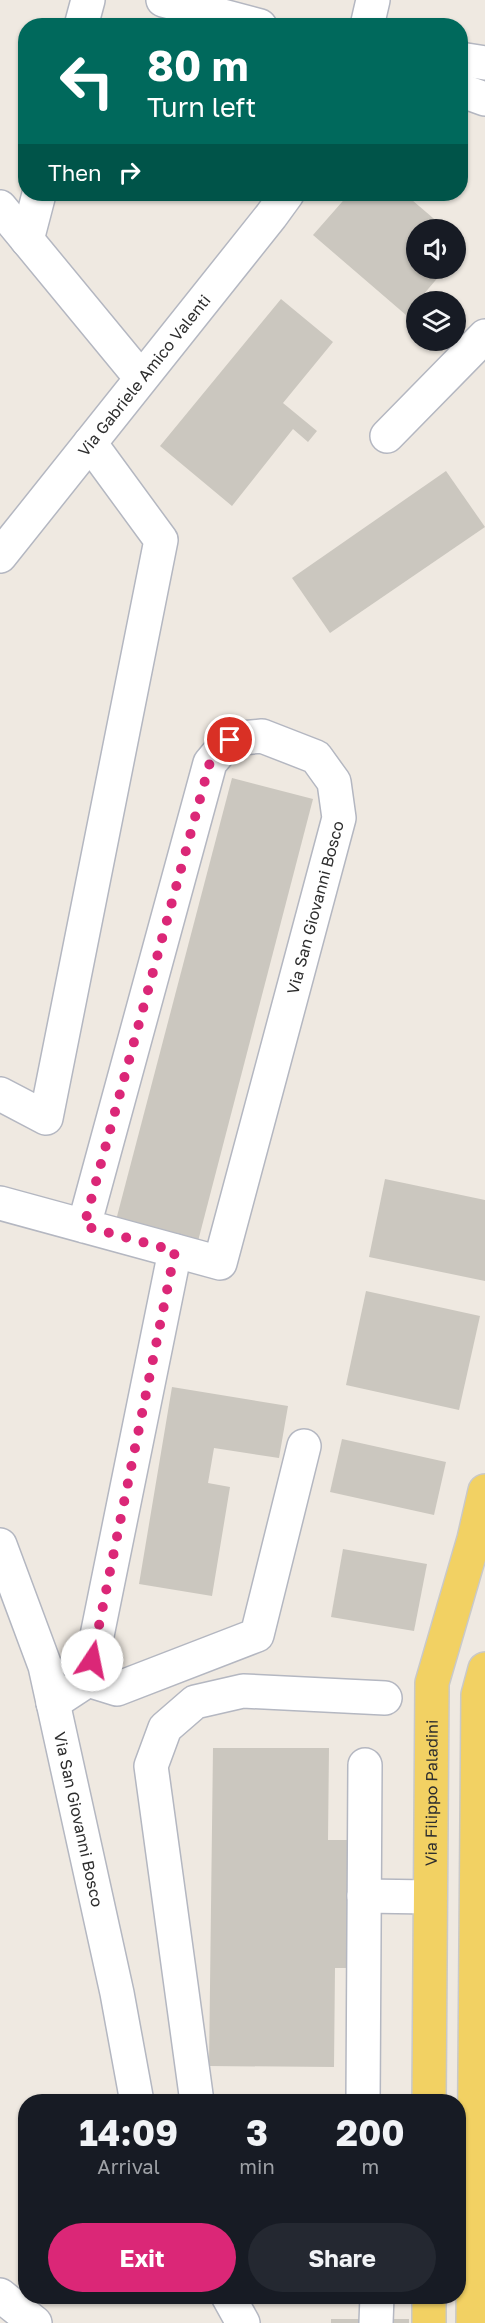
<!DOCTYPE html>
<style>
body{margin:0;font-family:"Golos Text",sans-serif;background:#242831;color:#f1f3f6;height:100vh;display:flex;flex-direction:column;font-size:22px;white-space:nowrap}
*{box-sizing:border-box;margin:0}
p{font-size:20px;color:#9ea1a6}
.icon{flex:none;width:33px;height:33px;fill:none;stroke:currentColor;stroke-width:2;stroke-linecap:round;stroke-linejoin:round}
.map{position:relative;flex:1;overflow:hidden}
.sheet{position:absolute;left:18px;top:2094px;width:448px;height:210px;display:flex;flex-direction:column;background:#171b24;border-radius:24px;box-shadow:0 2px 4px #0004}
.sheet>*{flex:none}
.guide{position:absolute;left:18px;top:18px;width:450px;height:183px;border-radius:24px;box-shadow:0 2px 4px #0004;background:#00695c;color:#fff;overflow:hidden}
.controls{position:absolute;left:406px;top:219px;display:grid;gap:12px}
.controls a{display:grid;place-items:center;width:60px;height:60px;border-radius:50%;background:#171b24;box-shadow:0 2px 4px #0004;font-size:30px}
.pin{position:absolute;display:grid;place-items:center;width:51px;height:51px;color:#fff;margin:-26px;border:3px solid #fff;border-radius:50%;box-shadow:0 2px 6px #0007}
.me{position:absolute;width:66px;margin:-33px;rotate:11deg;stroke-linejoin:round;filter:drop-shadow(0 0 4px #0008)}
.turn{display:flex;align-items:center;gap:21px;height:126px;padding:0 30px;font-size:27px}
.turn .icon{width:78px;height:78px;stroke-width:2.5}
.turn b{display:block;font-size:42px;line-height:51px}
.then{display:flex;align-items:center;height:57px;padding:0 30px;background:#0003;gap:12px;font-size:22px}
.eta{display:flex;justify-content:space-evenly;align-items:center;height:102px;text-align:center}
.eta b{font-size:36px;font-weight:700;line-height:42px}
.primary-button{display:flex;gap:12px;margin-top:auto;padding:12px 30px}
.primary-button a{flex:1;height:69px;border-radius:36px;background:#db2777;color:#fff;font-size:24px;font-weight:700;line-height:69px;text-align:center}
.primary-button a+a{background:#242831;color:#f1f3f6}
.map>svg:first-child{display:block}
.building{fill:#cbc7bf}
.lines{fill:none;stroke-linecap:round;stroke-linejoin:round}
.minor-casing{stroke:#b4b7c1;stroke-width:36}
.major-casing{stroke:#c9c9c9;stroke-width:36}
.minor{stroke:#fff;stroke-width:33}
.major{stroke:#f2d163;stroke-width:33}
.route{stroke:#db2777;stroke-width:10;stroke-dasharray:0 18}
.labels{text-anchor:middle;stroke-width:6;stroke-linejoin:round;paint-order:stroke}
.street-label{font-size:16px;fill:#2e2e2e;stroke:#fff}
</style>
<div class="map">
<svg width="485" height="2323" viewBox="0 0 485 2323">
<rect width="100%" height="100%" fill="#efe9e1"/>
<g class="building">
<polygon points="349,194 405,194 447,230 417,230 417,268 446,268 406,315 313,235"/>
<polygon points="456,237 466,246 456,257"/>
<polygon points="281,299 333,342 283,403 317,431 308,442 293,429 232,506 160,446"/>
<polygon points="446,471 485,527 330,633 292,578"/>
<polygon points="232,778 313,799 197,1245 115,1224"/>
<polygon points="385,1179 485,1200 485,1281 369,1257"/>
<polygon points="366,1291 480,1316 459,1410 346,1385"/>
<polygon points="172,1387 288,1406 279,1458 214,1448 208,1483 230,1487 212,1596 139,1584"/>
<polygon points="342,1439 446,1462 434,1515 330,1492"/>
<polygon points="343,1549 427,1564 414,1631 331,1617"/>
<polygon points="213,1748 329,1748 328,1840 354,1840 352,1968 335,1968 334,2067 209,2066"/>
<rect x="331" y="2319" width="78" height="4"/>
</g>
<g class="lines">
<g class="minor-casing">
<g id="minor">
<polyline points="163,0 260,26"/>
<polyline points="81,26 88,0"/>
<polyline points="367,26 373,0"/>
<polyline points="460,59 485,63"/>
<polyline points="460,90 485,99"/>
<polyline points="0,207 141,378"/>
<polyline points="27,240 39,194"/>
<polyline points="387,436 485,336"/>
<path id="s1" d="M0 556 271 216 287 194"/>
<polyline points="0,1094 46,1118 161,540 90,443"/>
<path id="s2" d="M0 1203 220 1263 339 818 334 782 316 757 262 736 230 739 210 763 84 1226"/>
<path id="s3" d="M0 1545 45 1666 117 1993 137 2102"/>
<polyline points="88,1680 117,1689 257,1635 304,1446"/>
<polyline points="53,1703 88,1680 175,1251"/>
<polyline points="364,1896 430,1897"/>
<polyline points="197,2102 151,1766 165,1728 195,1702 243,1691 385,1698"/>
<polyline points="363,2102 365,1765"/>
<polyline points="0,2295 35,2323"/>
<polyline points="228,2296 243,2323"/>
<polyline points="376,2323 377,2296"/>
</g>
</g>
<g class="major-casing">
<g id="major">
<path id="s4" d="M429 2102 432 1683 474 1539 485 1491"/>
<polyline points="429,2323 429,2296"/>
<polyline points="473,2323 478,1695 485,1669"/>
</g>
</g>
<use href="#minor" class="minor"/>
<use href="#major" class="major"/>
</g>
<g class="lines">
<polyline class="route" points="92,1660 175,1251 84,1226 210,762 230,740"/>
</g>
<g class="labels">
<g class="street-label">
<text dy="6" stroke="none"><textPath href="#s1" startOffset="231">Via Gabriele Amico Valenti</textPath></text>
<text dy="6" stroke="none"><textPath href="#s2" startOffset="596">Via San Giovanni Bosco</textPath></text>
<text dy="6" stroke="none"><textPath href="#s4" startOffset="309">Via Filippo Paladini</textPath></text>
<text dy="6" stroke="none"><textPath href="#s3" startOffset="286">Via San Giovanni Bosco</textPath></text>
</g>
</g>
</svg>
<div class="controls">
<a><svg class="icon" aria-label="sound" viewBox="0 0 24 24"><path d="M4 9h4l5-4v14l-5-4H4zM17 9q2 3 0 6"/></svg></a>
<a><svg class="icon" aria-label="layers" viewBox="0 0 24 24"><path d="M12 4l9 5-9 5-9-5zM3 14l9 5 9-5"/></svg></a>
</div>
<div class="pin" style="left:230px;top:740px;background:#d93025"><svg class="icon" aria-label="arrive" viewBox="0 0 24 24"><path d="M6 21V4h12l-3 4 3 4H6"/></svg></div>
<svg class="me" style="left:92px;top:1660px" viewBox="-20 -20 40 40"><circle r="19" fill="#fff"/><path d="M0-13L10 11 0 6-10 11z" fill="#db2777"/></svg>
<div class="guide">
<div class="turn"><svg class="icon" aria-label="left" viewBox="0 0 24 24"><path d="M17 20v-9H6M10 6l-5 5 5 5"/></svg><div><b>80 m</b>Turn left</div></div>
<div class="then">Then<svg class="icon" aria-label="right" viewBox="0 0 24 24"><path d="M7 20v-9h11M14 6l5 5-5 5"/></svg></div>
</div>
<section class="sheet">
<div class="eta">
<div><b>14:09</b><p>Arrival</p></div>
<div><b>3</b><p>min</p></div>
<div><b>200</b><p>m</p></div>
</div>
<div class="primary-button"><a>Exit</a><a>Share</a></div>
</section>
</div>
